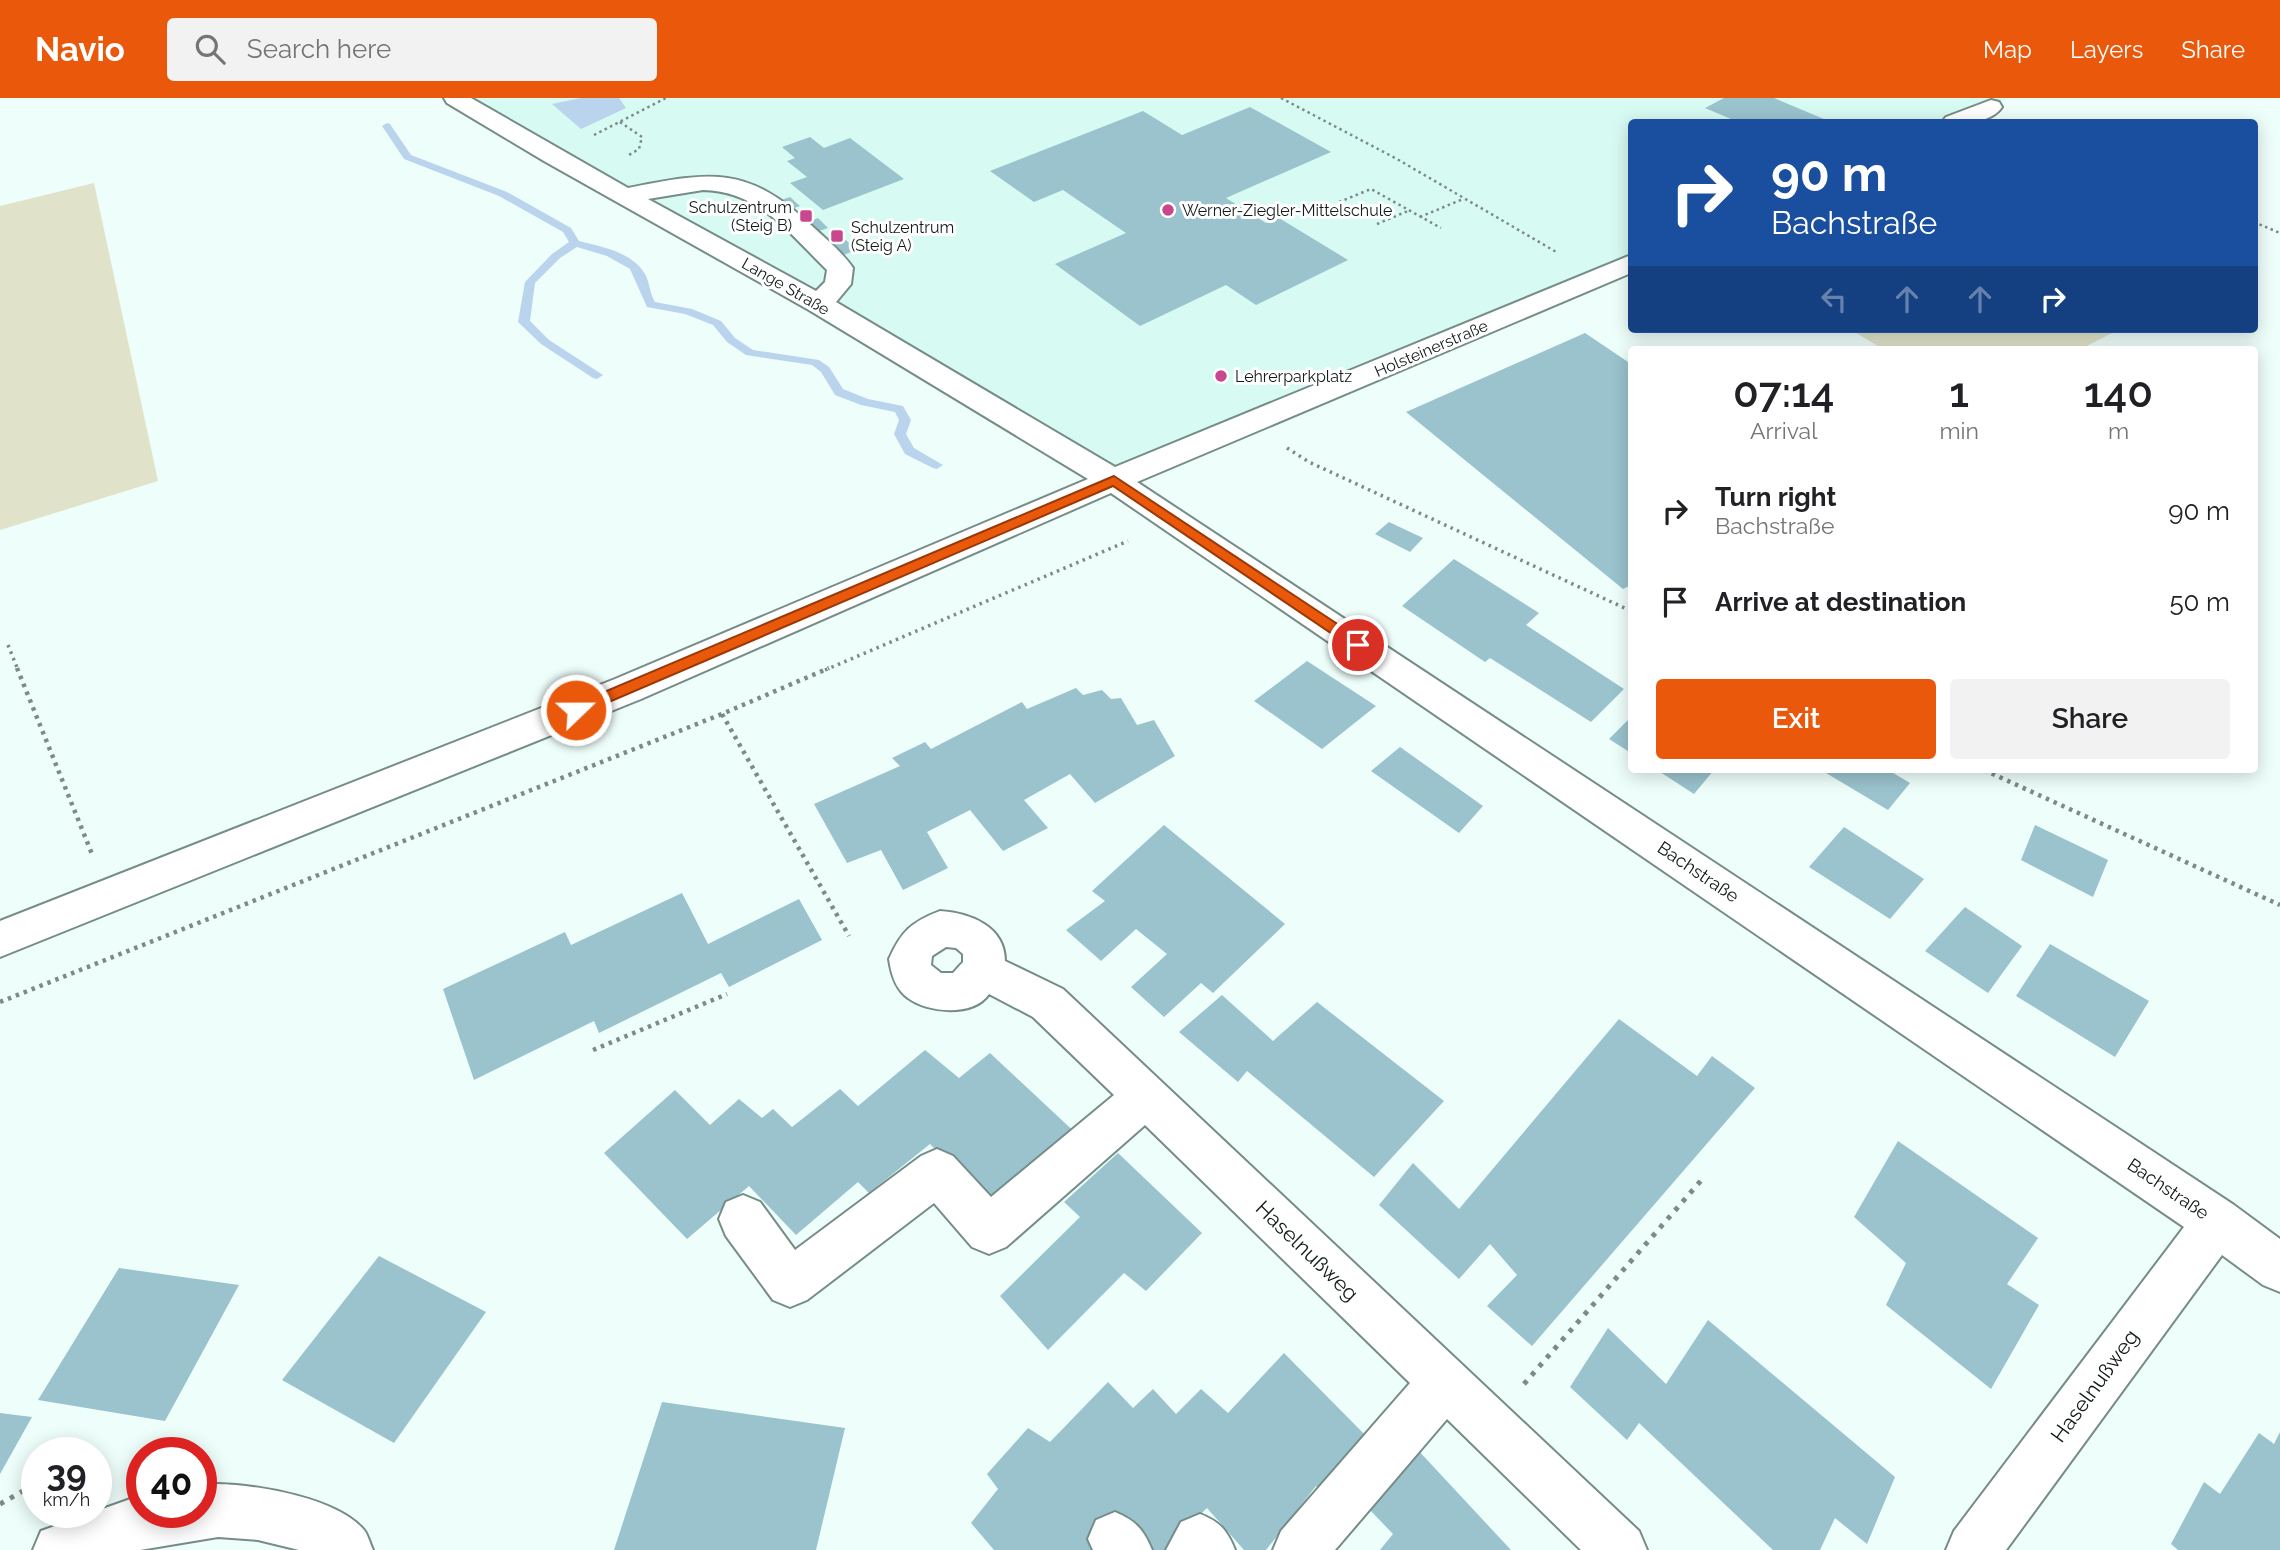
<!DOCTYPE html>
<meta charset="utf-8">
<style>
body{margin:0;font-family:Raleway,sans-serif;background:#f2f2f2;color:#202124;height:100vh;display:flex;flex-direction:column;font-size:26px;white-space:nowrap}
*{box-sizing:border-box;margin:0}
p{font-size:23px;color:#757577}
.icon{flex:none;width:38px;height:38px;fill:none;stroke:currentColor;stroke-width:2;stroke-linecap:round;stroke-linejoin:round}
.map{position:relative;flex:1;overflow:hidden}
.drawer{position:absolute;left:1628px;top:248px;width:630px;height:427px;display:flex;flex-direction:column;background:#fff;border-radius:7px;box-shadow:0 4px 18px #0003}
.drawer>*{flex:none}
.top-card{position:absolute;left:1628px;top:21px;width:630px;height:214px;border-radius:7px;box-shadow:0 4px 18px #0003;background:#1a4fa0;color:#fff;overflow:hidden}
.speed{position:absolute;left:21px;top:1339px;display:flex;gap:14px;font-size:35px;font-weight:700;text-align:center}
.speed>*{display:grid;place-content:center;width:91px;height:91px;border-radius:50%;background:#fff;box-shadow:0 4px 18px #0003;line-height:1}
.speed small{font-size:18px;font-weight:400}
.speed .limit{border:10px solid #d22;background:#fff;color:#111}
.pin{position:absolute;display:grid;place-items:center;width:60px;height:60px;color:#fff;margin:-30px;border:4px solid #fff;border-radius:50%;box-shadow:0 2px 7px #0007}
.me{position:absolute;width:77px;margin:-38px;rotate:68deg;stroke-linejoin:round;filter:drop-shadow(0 0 5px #0008)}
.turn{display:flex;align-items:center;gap:24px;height:147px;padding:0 28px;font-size:32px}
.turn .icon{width:91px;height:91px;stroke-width:2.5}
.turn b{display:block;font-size:49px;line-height:60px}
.lanes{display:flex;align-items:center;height:66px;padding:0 28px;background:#0003;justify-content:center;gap:35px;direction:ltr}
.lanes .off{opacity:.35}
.eta{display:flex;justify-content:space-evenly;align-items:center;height:119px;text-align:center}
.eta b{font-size:42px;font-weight:600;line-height:49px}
.cta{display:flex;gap:14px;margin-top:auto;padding:14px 28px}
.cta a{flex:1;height:80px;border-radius:7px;background:#ea580c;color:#fff;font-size:28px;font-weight:600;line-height:80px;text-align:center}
.cta a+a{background:#f2f2f2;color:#202124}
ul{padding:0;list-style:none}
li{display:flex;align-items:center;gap:21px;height:91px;padding:0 28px}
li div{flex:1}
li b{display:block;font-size:26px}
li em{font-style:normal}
header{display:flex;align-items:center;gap:42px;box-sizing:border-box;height:98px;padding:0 35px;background:#ea580c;color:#fff}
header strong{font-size:33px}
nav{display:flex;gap:38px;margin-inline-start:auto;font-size:24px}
.search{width:490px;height:63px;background:#f2f2f2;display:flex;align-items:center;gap:18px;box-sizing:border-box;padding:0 24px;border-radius:7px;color:#757577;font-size:26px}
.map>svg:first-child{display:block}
.built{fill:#d7faf2}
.green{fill:#e0e3c9}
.water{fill:#bad4ee}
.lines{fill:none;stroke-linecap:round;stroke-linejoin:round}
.stream{fill:#bad4ee;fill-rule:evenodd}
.building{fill:#9ac3cd}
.minor-casing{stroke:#758c87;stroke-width:4}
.path-far3{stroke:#7e8a87;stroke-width:2.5;stroke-dasharray:2.5 3.5;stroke-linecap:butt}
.path-far2{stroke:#7e8a87;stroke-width:3.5;stroke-dasharray:2.5 4.5;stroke-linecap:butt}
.path-far1{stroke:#7e8a87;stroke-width:4.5;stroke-dasharray:3.5 5;stroke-linecap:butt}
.path{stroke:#7e8a87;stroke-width:5;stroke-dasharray:4.5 7;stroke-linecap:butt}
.minor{fill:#fff;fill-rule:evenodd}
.route{fill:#ea580c;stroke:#983908;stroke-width:2}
.poi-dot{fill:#c9478f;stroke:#fff;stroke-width:2.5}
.labels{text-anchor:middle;stroke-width:6;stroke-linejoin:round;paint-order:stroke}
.far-poi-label{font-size:16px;fill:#121b19;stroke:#fff;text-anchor:start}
.far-street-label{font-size:16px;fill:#121b19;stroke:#fff}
.street-label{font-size:18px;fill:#121b19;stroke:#fff}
.near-street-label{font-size:21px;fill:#121b19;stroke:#fff}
</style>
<header>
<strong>Navio</strong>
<div class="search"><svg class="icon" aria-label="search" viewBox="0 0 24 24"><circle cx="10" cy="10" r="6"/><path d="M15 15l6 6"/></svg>Search here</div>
<nav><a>Map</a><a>Layers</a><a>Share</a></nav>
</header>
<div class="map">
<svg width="2280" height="1452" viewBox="0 0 2280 1452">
<rect width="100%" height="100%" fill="#eefefa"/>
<polygon class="built" points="467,0 2009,0 1951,24 1631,24 1631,164 1115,379"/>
<g class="green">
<polygon points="94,85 158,383 0,432 0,108"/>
<polygon points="1850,231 2120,231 2079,252 1884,252"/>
</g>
<polygon class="water" points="581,0 619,0 626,10 581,31 552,6"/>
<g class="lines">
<path class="stream" d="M387 25 390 26 411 57 507 94 571 130 579 143C602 149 634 154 646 178 650 187 650 196 655 204L692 211 721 223 735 240 753 252 819 262 829 269 843 291 868 301 903 308 911 322 906 336 914 350 943 367 937 371 933 370 905 356 894 336 899 322 895 314 861 307 835 297 821 274 812 267 746 257 727 244 713 227 685 216 647 209 630 171 607 158 577 149 560 160 535 185 530 223 549 242 603 277 597 281 593 280 541 246 518 224 525 184 552 156 569 144 563 134 499 98 404 61 382 28Z"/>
</g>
<g class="building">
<polygon points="1724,0 1774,0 1831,24 1738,24 1705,10"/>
<polygon points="1250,9 1331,54 1226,100 1266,125 1279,120 1348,162 1256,207 1226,187 1140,228 1055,166 1126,135 1063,92 1034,104 990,73 1143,13 1182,37"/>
<polygon points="810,39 824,50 850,40 904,81 823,112 790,85 807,79 787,63 795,60 782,49"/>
<polygon points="790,99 800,108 786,113 776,104"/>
<polygon points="818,120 828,130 813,135 803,126"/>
<polygon points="846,142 856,152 841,158 830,148"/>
<polygon points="1585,235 1631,266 1631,487 1623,491 1406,314"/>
<polygon points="1389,424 1423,440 1410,454 1375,436"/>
<polygon points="1454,461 1539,515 1526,527 1624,591 1591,624 1490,560 1485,564 1402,508"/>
<polygon points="1307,563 1376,608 1322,651 1254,603"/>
<polygon points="1076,590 1083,597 1102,592 1111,601 1121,600 1137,627 1154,622 1175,658 1095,705 1070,676 1024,702 1048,730 1003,753 970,712 927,734 948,770 903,792 881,752 847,765 814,706 900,668 892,660 925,644 931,651 1022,604 1027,611"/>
<polygon points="1631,619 1631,655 1609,641"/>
<polygon points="1400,649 1483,708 1459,735 1371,673"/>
<polygon points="1657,672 1714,672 1694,696"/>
<polygon points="1821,672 1888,672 1910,685 1888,712"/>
<polygon points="1164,727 1285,826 1213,895 1201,885 1164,919 1131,889 1167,856 1136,831 1101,863 1066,832 1105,803 1092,793"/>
<polygon points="2035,727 2108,762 2093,799 2021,762"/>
<polygon points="1844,729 1924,781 1890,821 1809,769"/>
<polygon points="682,795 708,846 799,801 822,842 729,889 721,875 599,935 594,923 474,982 443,891 565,834 571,847"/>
<polygon points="1965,809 2022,848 1988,895 1925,853"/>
<polygon points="2050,846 2149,903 2115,959 2016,898"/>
<polygon points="1222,897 1273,943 1317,904 1444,1003 1374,1079 1247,973 1238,984 1179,934"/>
<polygon points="1619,921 1697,978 1712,958 1755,990 1532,1248 1487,1208 1517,1177 1490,1146 1459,1181 1379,1107 1413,1065 1459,1111"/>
<polygon points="925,952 959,980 990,955 1082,1041 996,1114 930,1046 869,1095 858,1084 796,1137 749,1088 687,1141 604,1055 675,992 710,1027 739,1001 762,1020 773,1011 792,1029 840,991 858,1008"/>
<polygon points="1898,1043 2038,1140 2007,1186 2039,1207 1991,1291 1886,1207 1906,1165 1854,1119"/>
<polygon points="1118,1055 1202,1135 1146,1193 1124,1175 1048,1252 1000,1198 1080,1119 1064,1104"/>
<polygon points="379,1158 486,1214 394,1345 282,1282"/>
<polygon points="119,1170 239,1187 165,1323 38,1302"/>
<polygon points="1708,1222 1895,1379 1867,1446 1835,1420 1820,1452 1773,1452 1639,1325 1627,1342 1570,1289 1608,1230 1666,1286"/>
<polygon points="1284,1255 1374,1346 1326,1397 1316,1388 1266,1452 1244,1452 1207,1410 1164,1452 1152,1452 1127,1423 1100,1452 994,1452 971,1425 998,1391 987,1376 1028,1330 1050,1344 1108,1284 1133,1310 1153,1291 1176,1316 1201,1291 1228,1315"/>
<polygon points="662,1304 845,1330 816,1452 614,1452"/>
<polygon points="0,1315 32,1319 0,1376"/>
<polygon points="2280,1334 2280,1452 2178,1452 2171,1446 2204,1384 2220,1396 2259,1335 2274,1346"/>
<polygon points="1416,1350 1511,1452 1380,1452 1393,1436 1370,1412"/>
</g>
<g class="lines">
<g class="minor-casing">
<g id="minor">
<path d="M444 0H471L628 90C710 74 746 66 812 128 826 141 842 154 853 170L851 186 836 204 1115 369 1631 157V175L1137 384 2234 1107 2280 1141V1194L2263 1187 2222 1157 2006 1452H1946L1954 1433 2184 1129 1111 395 641 601 0 859V823L615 581 1088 381 809 212 544 63 447 5ZM703 92C759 93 789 135 827 172L825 184 816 193 648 101Z"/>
<path d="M1991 2 1999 4 2002 9C1991 26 1960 26 1942 24L1946 19Z"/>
<path d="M940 813C970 815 1005 828 1005 863L1063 891 1639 1433 1647 1452H1581L1447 1321 1335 1452H1273L1281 1433 1410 1285 1145 1027 1006 1149 989 1156 972 1149 934 1105 807 1202 790 1209 773 1202 726 1138 719 1121 726 1104 743 1097 760 1104 795 1152 921 1058 937 1051 953 1058 991 1099 1114 997 1033 919 989 896C973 919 928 915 908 900 895 891 891 875 889 861 901 834 911 824 940 813ZM946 849 956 850 963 856V864L953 875H941L931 867 932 858Z"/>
<path d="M218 1386C258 1387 337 1400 364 1432 368 1437 370 1446 373 1452H299L258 1442 218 1439 140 1452H33L41 1433 136 1399 142 1398V1414H201V1387Z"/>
<path d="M1115 1414C1136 1423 1143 1431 1152 1452H1093L1088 1441 1096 1422Z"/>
<path d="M1200 1416C1220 1424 1227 1432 1235 1452H1166L1181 1424Z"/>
</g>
</g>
<g class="path-far3">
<polyline points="1281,0 1397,61 1558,155"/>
<polyline points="620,24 642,39 639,51 629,57"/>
<polyline points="594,37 666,0"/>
<polyline points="1339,104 1371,91 1441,130"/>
<polyline points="1420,119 1463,101"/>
<polyline points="2254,124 2280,135"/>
<polyline points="1377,126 1408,113"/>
</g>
<g class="path-far2">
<polyline points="1287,350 1309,364 1631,513"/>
<polyline points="8,547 18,572"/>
<polyline points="825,572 1128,443"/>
</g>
<g class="path-far1">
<polyline points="17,570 92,756"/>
<polyline points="722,616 849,838"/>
<polyline points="1984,672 2280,807"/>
<polyline points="0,904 722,616 829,570"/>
<polyline points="593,952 727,896"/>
</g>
<g class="path">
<polyline points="1524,1286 1705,1078"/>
<polyline points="0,1406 37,1385"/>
</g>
<use href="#minor" class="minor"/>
</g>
<polygon class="route" points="1114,378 1363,543 1363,550 1353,550 1113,388 581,616 571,616 569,612 571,608"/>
<g class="poi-dot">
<circle cx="1168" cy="112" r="7"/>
<rect x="799" y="111" width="14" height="14" rx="3.5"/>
<rect x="830" y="131" width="14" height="14" rx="3.5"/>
<circle cx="1221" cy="278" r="7"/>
</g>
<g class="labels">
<g class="far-poi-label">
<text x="792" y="115" text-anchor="end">Schulzentrum<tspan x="792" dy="18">(Steig B)</tspan></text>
<text x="1182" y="118">Werner-Ziegler-Mittelschule</text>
<text x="851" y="135">Schulzentrum<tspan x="851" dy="18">(Steig A)</tspan></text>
<text x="1235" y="284">Lehrerparkplatz</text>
</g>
<g class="far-street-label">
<text transform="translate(786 188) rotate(30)" y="6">Lange Straße</text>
<text transform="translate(1431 250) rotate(-23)" y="6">Holsteinerstraße</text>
</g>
<g class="street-label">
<text transform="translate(1698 774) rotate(34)" y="6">Bachstraße</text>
<text transform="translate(2168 1091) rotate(34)" y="6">Bachstraße</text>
</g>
<g class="near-street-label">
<text transform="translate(1307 1153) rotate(44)" y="7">Haselnußweg</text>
<text transform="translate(2095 1288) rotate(-54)" y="7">Haselnußweg</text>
</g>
</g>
</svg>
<div class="speed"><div>39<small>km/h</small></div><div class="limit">40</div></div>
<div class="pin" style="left:1358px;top:547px;background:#d93025"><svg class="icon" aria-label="arrive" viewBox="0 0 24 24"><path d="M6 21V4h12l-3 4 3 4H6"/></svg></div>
<svg class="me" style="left:576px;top:612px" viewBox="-20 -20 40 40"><circle r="17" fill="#ea580c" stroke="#fff" stroke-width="3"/><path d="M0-11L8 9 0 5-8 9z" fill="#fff"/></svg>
<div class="top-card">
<div class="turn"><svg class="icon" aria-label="right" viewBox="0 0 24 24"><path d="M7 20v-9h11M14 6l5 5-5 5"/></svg><div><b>90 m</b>Bachstraße</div></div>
<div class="lanes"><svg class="icon off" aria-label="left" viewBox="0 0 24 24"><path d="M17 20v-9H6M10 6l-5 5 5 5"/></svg><svg class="icon off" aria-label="ahead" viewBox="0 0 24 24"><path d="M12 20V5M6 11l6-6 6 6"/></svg><svg class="icon off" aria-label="ahead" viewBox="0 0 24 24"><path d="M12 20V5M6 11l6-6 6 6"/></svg><svg class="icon" aria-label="right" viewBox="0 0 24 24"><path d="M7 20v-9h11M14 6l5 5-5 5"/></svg></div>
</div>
<section class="drawer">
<div class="eta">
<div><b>07:14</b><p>Arrival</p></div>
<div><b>1</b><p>min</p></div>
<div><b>140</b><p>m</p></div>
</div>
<ul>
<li><svg class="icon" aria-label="right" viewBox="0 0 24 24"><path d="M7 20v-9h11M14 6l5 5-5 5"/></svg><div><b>Turn right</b><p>Bachstraße</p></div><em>90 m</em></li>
<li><svg class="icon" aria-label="arrive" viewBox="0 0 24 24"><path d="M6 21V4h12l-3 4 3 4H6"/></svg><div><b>Arrive at destination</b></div><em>50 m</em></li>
</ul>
<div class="cta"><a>Exit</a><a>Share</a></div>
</section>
</div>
